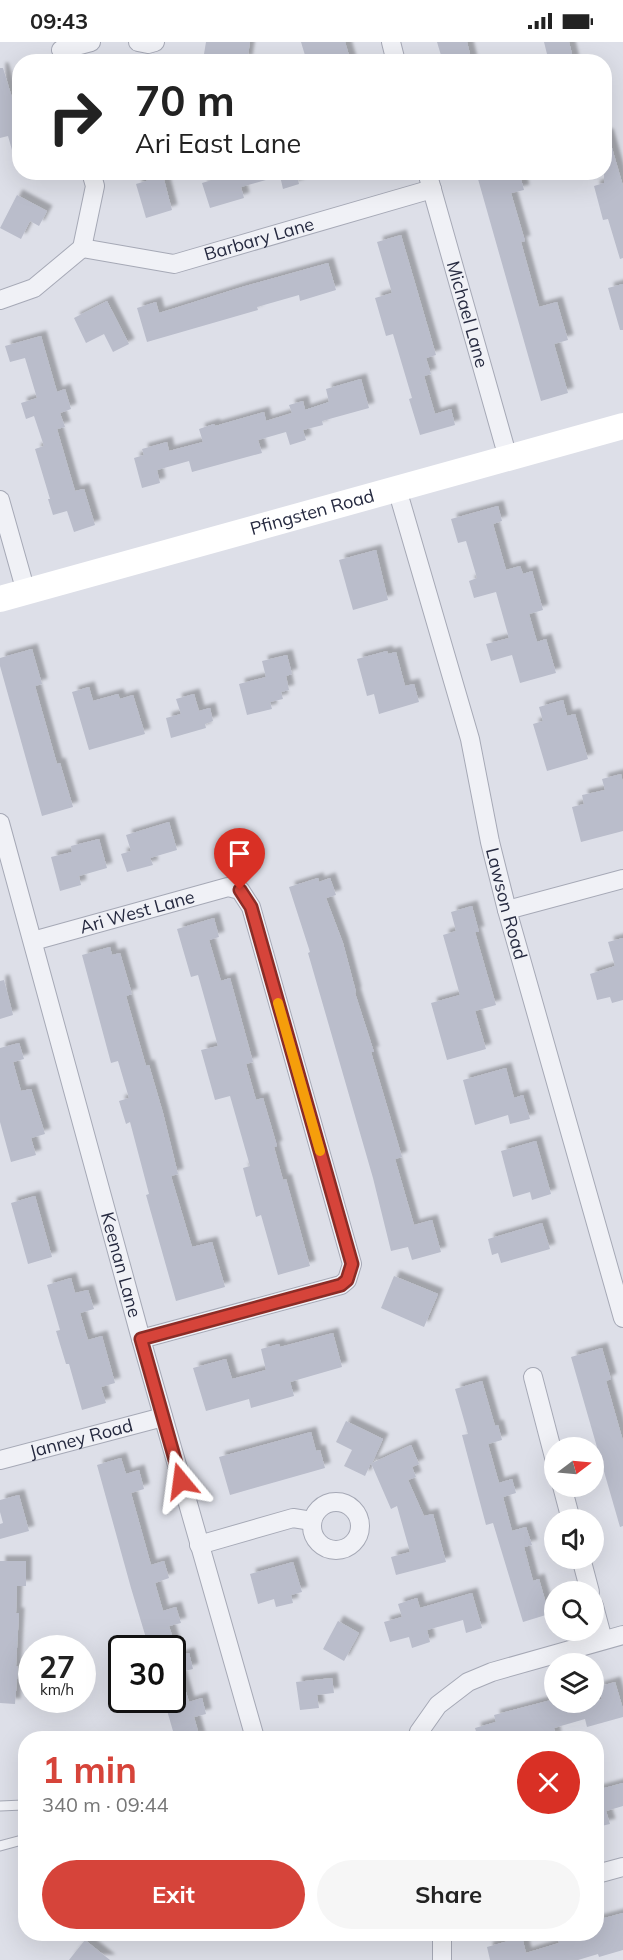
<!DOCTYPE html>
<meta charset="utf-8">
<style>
body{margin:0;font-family:Mulish,sans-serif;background:#f6f6f6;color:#222;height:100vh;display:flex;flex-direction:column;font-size:22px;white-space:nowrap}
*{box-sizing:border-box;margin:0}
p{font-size:20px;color:#767676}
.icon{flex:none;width:33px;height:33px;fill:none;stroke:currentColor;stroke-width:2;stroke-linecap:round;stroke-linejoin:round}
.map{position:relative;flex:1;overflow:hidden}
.details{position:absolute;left:18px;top:1689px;width:586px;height:210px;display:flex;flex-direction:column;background:#fff;border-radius:24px;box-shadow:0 6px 24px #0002}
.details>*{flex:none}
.guide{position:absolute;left:12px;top:12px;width:600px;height:126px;border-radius:24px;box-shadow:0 6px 24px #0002;background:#fff;color:#222;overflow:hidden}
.needle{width:39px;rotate:74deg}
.tools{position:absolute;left:544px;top:1395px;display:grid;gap:12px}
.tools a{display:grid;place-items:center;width:60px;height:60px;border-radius:50%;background:#fff;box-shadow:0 6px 24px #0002;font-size:30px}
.speed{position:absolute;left:18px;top:1593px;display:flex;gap:12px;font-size:30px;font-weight:700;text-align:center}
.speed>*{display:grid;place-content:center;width:78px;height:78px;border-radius:50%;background:#fff;box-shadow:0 6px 24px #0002;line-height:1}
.speed small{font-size:15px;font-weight:400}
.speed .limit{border:3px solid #111;border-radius:9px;background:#fff;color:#111}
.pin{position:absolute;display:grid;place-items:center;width:51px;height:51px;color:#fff;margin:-62px -26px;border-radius:50% 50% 50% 0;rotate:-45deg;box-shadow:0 0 6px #0007}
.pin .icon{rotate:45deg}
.me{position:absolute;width:66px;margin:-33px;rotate:344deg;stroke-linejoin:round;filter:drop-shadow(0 0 4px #0008)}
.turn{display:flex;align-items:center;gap:21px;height:126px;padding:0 24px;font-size:27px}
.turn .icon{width:78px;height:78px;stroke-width:2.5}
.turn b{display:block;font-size:42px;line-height:51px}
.round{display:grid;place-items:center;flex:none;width:63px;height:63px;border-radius:32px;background:#f6f6f6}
.head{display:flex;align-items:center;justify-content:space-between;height:102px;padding:0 24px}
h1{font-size:36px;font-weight:700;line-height:45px;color:#d6443a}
.cta{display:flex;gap:12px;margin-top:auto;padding:12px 24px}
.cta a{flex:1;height:69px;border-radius:36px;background:#d6443a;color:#fff;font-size:24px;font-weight:700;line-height:69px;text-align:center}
.cta a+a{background:#f6f6f6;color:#222}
.status{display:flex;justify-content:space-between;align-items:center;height:42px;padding:0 30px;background:#fff;direction:ltr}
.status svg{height:16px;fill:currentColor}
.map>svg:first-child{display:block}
.building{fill:#babdcb;filter:url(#shadow)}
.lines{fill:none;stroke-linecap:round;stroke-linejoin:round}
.lane-casing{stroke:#a6a9b6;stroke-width:11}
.street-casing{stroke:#a6a9b6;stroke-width:20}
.lane{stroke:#f0f1f6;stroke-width:9}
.street{stroke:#f0f1f6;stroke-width:18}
.secondary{stroke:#fff;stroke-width:26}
.route-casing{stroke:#8b2c26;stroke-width:15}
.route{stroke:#d6443a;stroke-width:10}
.slow{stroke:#f59e0b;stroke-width:10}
.labels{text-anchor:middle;stroke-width:4.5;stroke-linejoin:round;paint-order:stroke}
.street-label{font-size:18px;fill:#262a40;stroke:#edeff6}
</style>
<div class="status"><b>09:43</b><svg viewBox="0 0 49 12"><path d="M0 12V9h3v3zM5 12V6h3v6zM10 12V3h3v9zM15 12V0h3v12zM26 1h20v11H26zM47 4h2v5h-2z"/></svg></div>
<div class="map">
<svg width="623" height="1918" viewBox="0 0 623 1918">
<defs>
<filter id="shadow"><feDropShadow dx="5.5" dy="-5.5" stdDeviation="1.5" flood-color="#0004"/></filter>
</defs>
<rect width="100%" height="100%" fill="#dddfe8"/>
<g class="building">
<polygon points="206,0 250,0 247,19 204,12"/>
<polygon points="301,0 345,0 351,20 307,20"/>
<polygon points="437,0 467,0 472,20 443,20"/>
<polygon points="544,0 569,0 574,20 549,20"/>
<polygon points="0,26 3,26 17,72 20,71 20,122 16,122 8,94 0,96"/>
<polygon points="604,92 608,92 623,144 623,216 620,217 608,177 603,178 594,144 604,141"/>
<polygon points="239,130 296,130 299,142 283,147 280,134 241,145 244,156 210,166 202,141"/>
<polygon points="476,130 519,130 524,148 511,151 525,199 521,200 539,265 557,260 568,298 554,302 568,351 541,359"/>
<polygon points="163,134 172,168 146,176 136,142"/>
<polygon points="17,153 47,169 39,184 30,179 21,197 0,186"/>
<polygon points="401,193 436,313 426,316 431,332 424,334 435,372 451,367 455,383 420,393 409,357 412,356 393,292 386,294 375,256 392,251 377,200"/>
<polygon points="328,221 336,248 300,259 299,253 257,265 258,268 147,300 137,266 156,260 159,271 242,245"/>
<polygon points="623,242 623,288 620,288 608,246"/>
<polygon points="107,259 129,302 113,310 104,292 86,301 74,276"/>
<polygon points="41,294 57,350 65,347 71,367 60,371 65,385 57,387 75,449 84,447 95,483 74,490 67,469 53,473 48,457 50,457 35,407 44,404 34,374 26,377 21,361 37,356 25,316 10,320 5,304"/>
<polygon points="361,337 369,366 322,379 323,383 303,388 306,398 290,403 286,390 258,398 262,411 192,430 189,419 157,428 160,441 142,446 134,416 144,413 142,407 167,400 169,409 203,400 199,387 214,382 215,384 264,370 266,379 292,371 289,363 303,359 305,368 329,360 326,347"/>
<polygon points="498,464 502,479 493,482 506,528 520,524 523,532 532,529 543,568 529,572 537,600 546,597 556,631 520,641 512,613 491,619 486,602 509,596 496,550 474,556 469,539 477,536 466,499 458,501 451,477"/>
<polygon points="376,508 388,558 353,568 339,518"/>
<polygon points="32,607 42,642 35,644 57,722 60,721 73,765 42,774 0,624 0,616"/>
<polygon points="387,609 388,612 396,610 405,644 414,642 419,660 379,672 374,652 367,654 357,617"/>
<polygon points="287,613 292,632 286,634 289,648 281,650 283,657 270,660 272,667 247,673 239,642 266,635 262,619"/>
<polygon points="89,645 93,659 118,652 120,657 133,653 145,692 89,708 72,650"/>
<polygon points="194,652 199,669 210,666 213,679 205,682 206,686 171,696 166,676 181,672 176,657"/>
<polygon points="563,658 567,674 575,672 588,717 547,729 533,682 543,679 539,665"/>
<polygon points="621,732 623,741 623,789 581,800 572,765 584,762 582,753 605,748 602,737"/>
<polygon points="169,780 177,808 150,816 153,823 127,830 121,812 131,809 126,793"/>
<polygon points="99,797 107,826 79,834 81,843 60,849 51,815 72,810 71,804"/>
<polygon points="318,836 319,840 330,836 336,853 326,856 343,901 356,950 355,951 374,1010 371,1010 402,1115 395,1117 414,1183 432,1178 441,1210 412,1218 408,1205 391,1209 373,1136 308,911 310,910 289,845"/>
<polygon points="472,864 479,890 475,890 496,963 475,969 486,1007 447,1018 431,961 460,953 443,893 456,889 451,870"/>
<polygon points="214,876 219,895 209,898 221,939 230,936 253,1020 246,1022 256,1058 263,1056 277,1104 274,1105 283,1138 286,1137 310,1224 278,1233 261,1173 256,1175 243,1126 250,1124 230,1054 215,1058 201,1008 218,1004 198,933 191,935 177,887"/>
<polygon points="623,896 623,958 612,961 610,955 597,958 590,932 615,924 608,900"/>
<polygon points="110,905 112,913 120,911 132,952 126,954 146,1024 149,1023 163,1071 178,1132 171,1134 192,1205 212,1200 225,1245 176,1259 146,1153 149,1152 130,1080 126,1082 119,1059 129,1056 118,1019 111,1021 82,913"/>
<polygon points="4,938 13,973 0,977 0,939"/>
<polygon points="19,1001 24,1017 13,1020 21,1049 31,1047 45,1092 31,1096 36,1113 11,1120 0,1080 0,1006"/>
<polygon points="506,1026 514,1056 523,1053 530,1077 510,1082 508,1073 475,1083 463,1038"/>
<polygon points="536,1099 551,1152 532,1158 530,1150 513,1155 501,1109"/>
<polygon points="35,1154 52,1215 28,1222 11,1161"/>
<polygon points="542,1181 550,1207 501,1221 498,1211 492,1213 488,1197"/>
<polygon points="394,1234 438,1252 424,1285 381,1266"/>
<polygon points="71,1236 75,1251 88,1248 94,1267 80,1271 88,1298 102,1294 115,1341 101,1345 106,1361 82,1368 69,1322 66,1322 56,1289 60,1288 47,1243"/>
<polygon points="333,1291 342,1325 290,1340 294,1354 251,1366 249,1357 206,1369 193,1326 226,1317 232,1337 266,1328 261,1307 279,1302 280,1305"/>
<polygon points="602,1306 611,1337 606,1339 623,1399 623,1484 620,1485 571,1315"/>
<polygon points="482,1339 495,1384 498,1383 502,1398 488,1402 499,1441 512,1437 516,1451 503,1455 512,1489 526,1485 532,1503 524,1505 533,1539 539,1537 549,1572 523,1580 493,1481 486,1483 462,1393 468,1392 455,1347"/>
<polygon points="346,1379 383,1397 372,1421 411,1403 419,1422 412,1425 416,1435 408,1438 424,1474 433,1472 446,1520 396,1533 391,1515 410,1510 397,1464 391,1467 371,1421 365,1434 344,1424 352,1408 336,1400"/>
<polygon points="311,1390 316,1409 320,1408 325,1426 230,1453 219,1415"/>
<polygon points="121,1416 126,1432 139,1428 144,1447 131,1451 151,1523 164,1519 169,1536 155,1541 163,1569 176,1565 181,1581 169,1584 176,1606 149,1606 131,1546 97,1423"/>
<polygon points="19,1453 29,1489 0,1497 0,1482 3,1481 0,1470 0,1458"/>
<polygon points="0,1519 26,1519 26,1544 17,1544 16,1571 19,1571 16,1624 18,1625 15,1662 0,1661"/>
<polygon points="293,1520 302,1550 291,1553 293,1561 276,1565 274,1557 258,1562 250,1532"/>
<polygon points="472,1551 482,1586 466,1591 463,1578 427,1588 430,1600 412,1606 409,1595 390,1600 384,1580 402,1575 398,1562 417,1556 420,1566"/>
<polygon points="338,1579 359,1591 344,1619 323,1607"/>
<polygon points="189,1611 193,1627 180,1630 189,1660 202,1656 206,1672 194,1675 200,1696 175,1696 164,1658 172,1658 172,1616"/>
<polygon points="332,1636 334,1651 317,1653 319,1666 300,1668 296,1640"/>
<polygon points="615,1640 623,1667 623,1675 587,1685 585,1677 554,1686 556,1696 478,1696 475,1686 496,1680 494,1673 555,1657 555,1660 564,1660 566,1667 594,1660 594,1659 602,1657 598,1645"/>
<polygon points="623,1741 623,1764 606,1769 610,1782 597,1785 597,1748"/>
<polygon points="623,1871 623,1908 599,1915 598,1912 578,1918 490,1918 487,1905 522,1895 526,1911 559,1901 557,1892 597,1892 597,1878"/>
<polygon points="85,1898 110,1918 69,1918"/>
</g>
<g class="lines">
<g class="lane-casing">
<g id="lane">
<polyline points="0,1764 23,1763 26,1766"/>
<polyline points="0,1804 22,1798 26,1793"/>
</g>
</g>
<g class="street-casing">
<g id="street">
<polyline points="138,0 148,2 155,0"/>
<polyline points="391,0 396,20"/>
<polyline points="61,8 91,0"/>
<path id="s1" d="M427 130 508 416"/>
<path id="s2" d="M82 206 174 222 432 147"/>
<polyline points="0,258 34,246 82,206 95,144 91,130"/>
<path id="s3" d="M397 447 470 697 490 800 507 868 623 1276"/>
<polyline points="0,458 26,550"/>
<path id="s4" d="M0 781 141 1297 255 1696"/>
<polyline points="507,868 623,837"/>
<path id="s5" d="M33 899 228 845 240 848 251 865 352 1222 347 1238 341 1243 141 1297"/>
<polyline points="533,1335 555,1419"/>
<path id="s6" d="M0 1418 163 1375"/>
<polyline points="562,1444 571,1478"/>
<circle cx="336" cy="1484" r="24"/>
<polyline points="199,1503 293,1476 312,1479"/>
<polyline points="581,1516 590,1550"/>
<polyline points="594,1564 603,1598"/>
<polyline points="417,1696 419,1690 438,1663 468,1640 492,1630 623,1593"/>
<polyline points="597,1832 623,1825"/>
<polyline points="442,1892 442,1918"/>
</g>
</g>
<use href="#lane" class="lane"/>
<use href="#street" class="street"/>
<path class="secondary" id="s7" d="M0 557 623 384"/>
</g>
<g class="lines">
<g class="route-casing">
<polyline id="route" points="181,1439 141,1297 341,1243 347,1238 352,1222 251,865 240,848"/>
</g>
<use href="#route" class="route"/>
<polyline class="slow" points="278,961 320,1109"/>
</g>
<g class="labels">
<g class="street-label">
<text dy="6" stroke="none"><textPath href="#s2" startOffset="182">Barbary Lane</textPath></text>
<text dy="6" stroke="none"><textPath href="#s1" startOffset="148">Michael Lane</textPath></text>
<text dy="6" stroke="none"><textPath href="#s7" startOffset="324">Pfingsten Road</textPath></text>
<text dy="6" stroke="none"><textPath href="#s3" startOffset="429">Lawson Road</textPath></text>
<text dy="6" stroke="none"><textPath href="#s5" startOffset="108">Ari West Lane</textPath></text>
<text dy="6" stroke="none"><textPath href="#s4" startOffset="458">Keenan Lane</textPath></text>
<text dy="6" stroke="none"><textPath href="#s6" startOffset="84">Janney Road</textPath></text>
</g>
</g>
</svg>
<div class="tools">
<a><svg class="needle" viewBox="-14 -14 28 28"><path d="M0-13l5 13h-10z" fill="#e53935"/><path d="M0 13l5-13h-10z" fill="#767676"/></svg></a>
<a><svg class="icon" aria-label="sound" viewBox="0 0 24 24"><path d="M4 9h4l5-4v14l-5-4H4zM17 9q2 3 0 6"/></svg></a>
<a><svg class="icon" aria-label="search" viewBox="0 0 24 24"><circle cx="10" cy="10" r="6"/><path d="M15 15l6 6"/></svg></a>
<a><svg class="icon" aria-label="layers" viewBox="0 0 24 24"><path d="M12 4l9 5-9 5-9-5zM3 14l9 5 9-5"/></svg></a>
</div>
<div class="speed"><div>27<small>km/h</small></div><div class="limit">30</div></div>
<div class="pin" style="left:240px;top:848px;background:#d93025"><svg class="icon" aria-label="arrive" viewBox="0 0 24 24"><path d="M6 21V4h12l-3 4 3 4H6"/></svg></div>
<svg class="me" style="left:181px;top:1439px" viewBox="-20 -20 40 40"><path d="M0-17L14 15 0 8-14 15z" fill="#d6443a" stroke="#fff" stroke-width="4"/></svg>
<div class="guide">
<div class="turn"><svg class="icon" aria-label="right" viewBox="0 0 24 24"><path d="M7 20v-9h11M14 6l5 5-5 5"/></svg><div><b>70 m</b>Ari East Lane</div></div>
</div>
<section class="details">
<div class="head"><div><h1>1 min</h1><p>340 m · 09:44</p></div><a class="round" style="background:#d93025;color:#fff"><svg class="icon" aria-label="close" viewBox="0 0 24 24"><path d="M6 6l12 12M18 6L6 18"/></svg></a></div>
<div class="cta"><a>Exit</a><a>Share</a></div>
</section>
</div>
